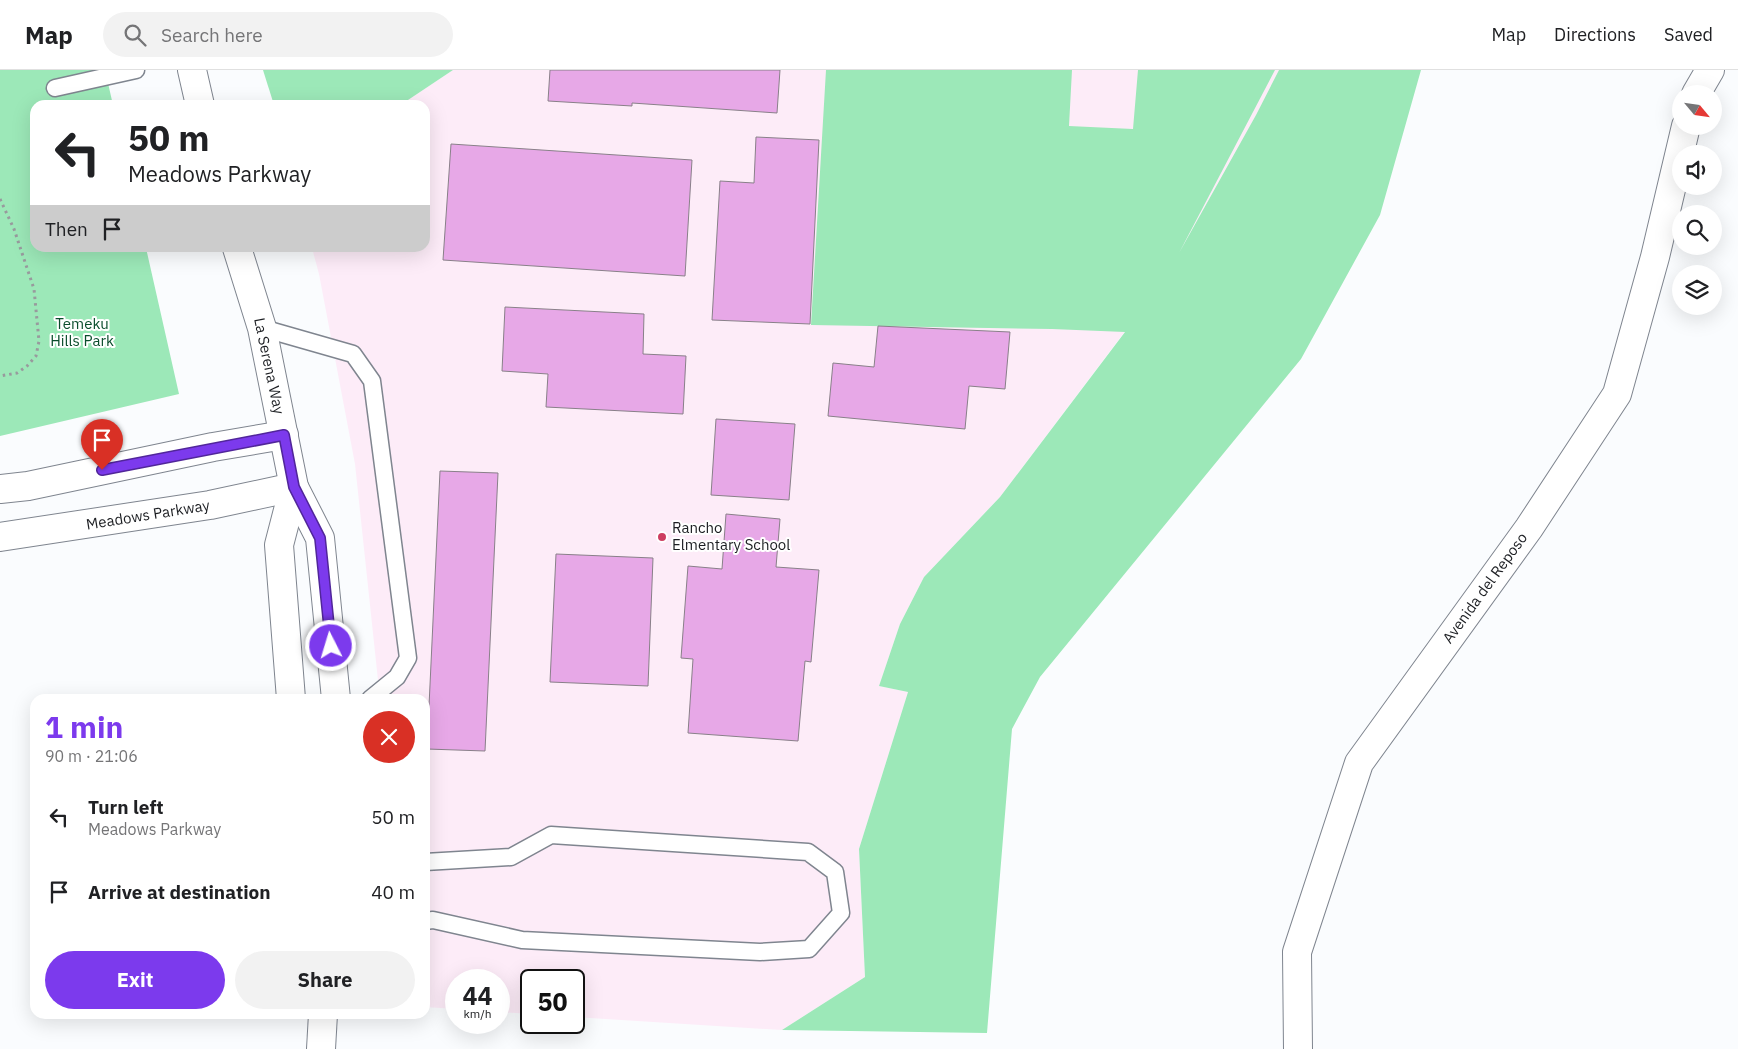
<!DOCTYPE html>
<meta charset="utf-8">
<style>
body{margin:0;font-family:"IBM Plex Sans",sans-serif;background:#f2f2f2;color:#202124;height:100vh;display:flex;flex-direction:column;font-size:19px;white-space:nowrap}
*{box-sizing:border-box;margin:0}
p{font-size:16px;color:#757577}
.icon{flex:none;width:28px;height:28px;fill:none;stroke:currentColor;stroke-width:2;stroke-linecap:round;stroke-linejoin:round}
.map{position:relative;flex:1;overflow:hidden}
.drawer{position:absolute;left:30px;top:624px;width:400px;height:325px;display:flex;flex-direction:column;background:#fff;border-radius:15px;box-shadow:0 5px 20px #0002}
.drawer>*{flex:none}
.top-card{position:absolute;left:30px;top:30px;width:400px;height:152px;border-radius:15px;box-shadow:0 5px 20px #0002;background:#fff;color:#202124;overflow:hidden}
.needle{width:32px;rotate:119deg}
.fabs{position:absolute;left:1672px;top:15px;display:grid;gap:10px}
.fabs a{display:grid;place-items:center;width:50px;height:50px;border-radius:50%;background:#fff;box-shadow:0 5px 20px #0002;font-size:25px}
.speed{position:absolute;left:445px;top:899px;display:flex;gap:10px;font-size:25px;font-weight:700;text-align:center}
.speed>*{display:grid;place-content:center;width:65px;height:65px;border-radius:50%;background:#fff;box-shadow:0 5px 20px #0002;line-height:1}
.speed small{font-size:12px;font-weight:400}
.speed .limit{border:2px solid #111;border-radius:8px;background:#fff;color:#111}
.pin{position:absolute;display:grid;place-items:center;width:42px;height:42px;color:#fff;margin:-51px -21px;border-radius:50% 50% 50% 0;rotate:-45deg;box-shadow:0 0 5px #0007}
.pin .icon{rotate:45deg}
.me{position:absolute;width:55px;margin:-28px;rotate:355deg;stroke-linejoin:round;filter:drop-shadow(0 0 4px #0008)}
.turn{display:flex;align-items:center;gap:18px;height:105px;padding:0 15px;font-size:22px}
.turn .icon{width:65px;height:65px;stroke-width:2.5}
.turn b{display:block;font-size:35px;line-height:42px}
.then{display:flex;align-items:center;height:48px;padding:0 15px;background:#0003;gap:10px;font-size:19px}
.round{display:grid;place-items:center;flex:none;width:52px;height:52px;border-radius:26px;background:#f2f2f2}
.summary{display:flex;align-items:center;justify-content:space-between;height:85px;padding:0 15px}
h1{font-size:30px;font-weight:700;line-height:38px;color:#7c3aed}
.cta{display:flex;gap:10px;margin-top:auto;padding:10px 15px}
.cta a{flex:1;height:58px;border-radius:30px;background:#7c3aed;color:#fff;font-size:20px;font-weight:700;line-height:58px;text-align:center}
.cta a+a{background:#f2f2f2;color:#202124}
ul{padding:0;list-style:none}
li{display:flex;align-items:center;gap:15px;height:75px;padding:0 15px}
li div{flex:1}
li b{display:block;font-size:19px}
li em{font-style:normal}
header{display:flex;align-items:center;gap:30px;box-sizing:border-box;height:70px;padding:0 25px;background:#fff;border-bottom:1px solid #e0e0e0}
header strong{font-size:24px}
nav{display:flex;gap:28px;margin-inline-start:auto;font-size:18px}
.search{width:350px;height:45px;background:#f2f2f2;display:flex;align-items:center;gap:12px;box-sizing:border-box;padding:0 18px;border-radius:28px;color:#757577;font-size:19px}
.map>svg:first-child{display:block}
.education{fill:#fdecf8}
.green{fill:#9ce8b8}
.building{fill:#e7a8e7;stroke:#898089}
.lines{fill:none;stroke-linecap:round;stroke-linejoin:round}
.service-casing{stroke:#7f858f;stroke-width:19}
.minor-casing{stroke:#7f858f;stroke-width:30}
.secondary-casing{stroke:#7f858f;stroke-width:30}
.path{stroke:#989a9d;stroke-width:3;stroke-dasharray:2.5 4;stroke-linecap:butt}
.service{stroke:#fff;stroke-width:16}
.minor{stroke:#fff;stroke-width:28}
.secondary{stroke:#fff;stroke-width:28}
.route-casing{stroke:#51269a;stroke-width:12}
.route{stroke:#7c3aed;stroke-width:9}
.poi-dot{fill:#cd3e61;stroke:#fff;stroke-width:2}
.labels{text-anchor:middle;stroke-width:4;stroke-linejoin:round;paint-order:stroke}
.park-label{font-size:15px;fill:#0a4d2c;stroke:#fff}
.street-label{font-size:15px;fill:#1c1e22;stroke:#fff}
.poi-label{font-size:15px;fill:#1c1e22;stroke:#fff;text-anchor:start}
</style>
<header>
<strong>Map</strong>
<div class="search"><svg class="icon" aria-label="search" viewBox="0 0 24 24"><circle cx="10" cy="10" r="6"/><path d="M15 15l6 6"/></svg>Search here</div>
<nav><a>Map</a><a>Directions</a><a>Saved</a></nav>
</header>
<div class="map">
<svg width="1738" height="979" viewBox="0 0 1738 979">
<rect width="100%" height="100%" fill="#fafcfe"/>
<polygon class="education" points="453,0 1279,0 1256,45 1163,211 1000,427 924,507 900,554 879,616 908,622 859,779 865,907 782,960 574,947 574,910 531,910 531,944 499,942 499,910 456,910 456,939 425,937 425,629 380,629 355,394 319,204 312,178 425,178 425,35 387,35 405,32"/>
<g class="green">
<polygon points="0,0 105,0 113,35 35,35 35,178 146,178 179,324 0,366"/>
<polygon points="263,0 453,0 405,32 387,35 274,35"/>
<polygon points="826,0 1072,0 1069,56 1133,59 1138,0 1275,0 1179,183 1256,45 1279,0 1421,0 1380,145 1301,289 1040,607 1012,659 987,963 782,960 865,907 859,779 908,622 879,616 900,554 924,507 1000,427 1125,262 1052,259 811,255"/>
</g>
<g class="building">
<polygon points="550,0 780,0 777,43 632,33 632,36 548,31"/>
<polygon points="756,67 819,70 810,254 712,250 720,111 754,113"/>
<polygon points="451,74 692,90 685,206 443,190"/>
<polygon points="505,237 644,244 643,284 686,286 683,344 546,337 548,304 502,301"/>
<polygon points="878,256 1010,262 1005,319 969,316 965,359 828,346 833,293 874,297"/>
<polygon points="716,349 795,354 789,430 711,425"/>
<polygon points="440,401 498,403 485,681 427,679"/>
<polygon points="726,444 780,449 776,497 819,500 811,592 805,591 798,671 688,663 693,589 681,588 688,496 722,499"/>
<polygon points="556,484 653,488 648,616 550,612"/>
</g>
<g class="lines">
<g class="service-casing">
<g id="service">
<polyline points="55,18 136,0"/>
<polyline points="262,258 353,284 372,311 408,588 397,607 370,629"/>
<polyline points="425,792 511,787 551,765 808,782 835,802 841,843 809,879 760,882 522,870 433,850 425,851"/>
</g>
</g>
<g class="minor-casing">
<g id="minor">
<polyline points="1696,24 1710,0"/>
<polyline points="1298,979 1297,882 1359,693 1529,458 1617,324 1655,187 1686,56"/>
</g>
</g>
<g class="secondary-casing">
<g id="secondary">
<polyline points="192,0 200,35"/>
<polyline points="237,178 262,258 294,417 320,468 336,629"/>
<polyline points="0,419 28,416 213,377 284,365"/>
<polyline points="0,467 210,435 294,417"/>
<polyline points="291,629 279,475 294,417"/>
<polyline points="321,979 323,944"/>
</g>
</g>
<polyline class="path" points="0,129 14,159 34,219 39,271 36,286 27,296 17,303 0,306"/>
<use href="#service" class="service"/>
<use href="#minor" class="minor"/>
<use href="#secondary" class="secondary"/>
</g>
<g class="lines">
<g class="route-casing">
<polyline id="route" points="102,400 284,365 294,417 320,468 331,576"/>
</g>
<use href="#route" class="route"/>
</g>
<circle class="poi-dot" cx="662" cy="467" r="5"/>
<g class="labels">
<g class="park-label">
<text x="82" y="259">Temeku<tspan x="82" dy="17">Hills Park</tspan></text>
</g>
<g class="street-label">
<text transform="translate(269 296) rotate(78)" y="5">La Serena Way</text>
<text transform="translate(148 445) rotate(-9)" y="5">Meadows Parkway</text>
<text transform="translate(1485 518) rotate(-54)" y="5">Avenida del Reposo</text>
</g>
<g class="poi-label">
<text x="672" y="463">Rancho<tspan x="672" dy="17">Elmentary School</tspan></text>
</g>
</g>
</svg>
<div class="fabs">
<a><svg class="needle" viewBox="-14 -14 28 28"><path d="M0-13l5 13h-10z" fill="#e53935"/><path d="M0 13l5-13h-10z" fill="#757577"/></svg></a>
<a><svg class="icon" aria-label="sound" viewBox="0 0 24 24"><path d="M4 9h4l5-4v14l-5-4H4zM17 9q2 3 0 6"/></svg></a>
<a><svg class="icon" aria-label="search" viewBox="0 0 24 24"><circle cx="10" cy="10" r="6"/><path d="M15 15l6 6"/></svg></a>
<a><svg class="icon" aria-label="layers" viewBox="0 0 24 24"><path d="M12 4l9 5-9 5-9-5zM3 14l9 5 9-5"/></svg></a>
</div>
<div class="speed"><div>44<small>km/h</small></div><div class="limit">50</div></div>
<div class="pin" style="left:102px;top:400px;background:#d93025"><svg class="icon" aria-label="arrive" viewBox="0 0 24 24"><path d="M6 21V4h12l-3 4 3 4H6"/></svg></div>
<svg class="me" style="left:331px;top:576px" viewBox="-20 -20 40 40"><circle r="17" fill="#7c3aed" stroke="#fff" stroke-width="3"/><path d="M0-11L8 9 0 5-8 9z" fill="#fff"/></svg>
<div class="top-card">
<div class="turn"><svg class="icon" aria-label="left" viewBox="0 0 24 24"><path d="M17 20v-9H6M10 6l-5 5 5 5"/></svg><div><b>50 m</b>Meadows Parkway</div></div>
<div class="then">Then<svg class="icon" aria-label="arrive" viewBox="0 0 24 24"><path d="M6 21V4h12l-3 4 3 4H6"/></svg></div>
</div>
<section class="drawer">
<div class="summary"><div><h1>1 min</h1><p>90 m · 21:06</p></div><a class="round" style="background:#d93025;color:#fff"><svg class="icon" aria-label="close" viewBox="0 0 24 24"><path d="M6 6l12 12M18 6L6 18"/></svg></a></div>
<ul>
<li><svg class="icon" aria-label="left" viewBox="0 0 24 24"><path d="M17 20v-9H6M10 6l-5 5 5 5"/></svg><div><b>Turn left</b><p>Meadows Parkway</p></div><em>50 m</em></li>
<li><svg class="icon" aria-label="arrive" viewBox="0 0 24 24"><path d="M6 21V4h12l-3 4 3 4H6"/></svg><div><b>Arrive at destination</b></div><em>40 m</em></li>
</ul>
<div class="cta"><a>Exit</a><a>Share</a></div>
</section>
</div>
